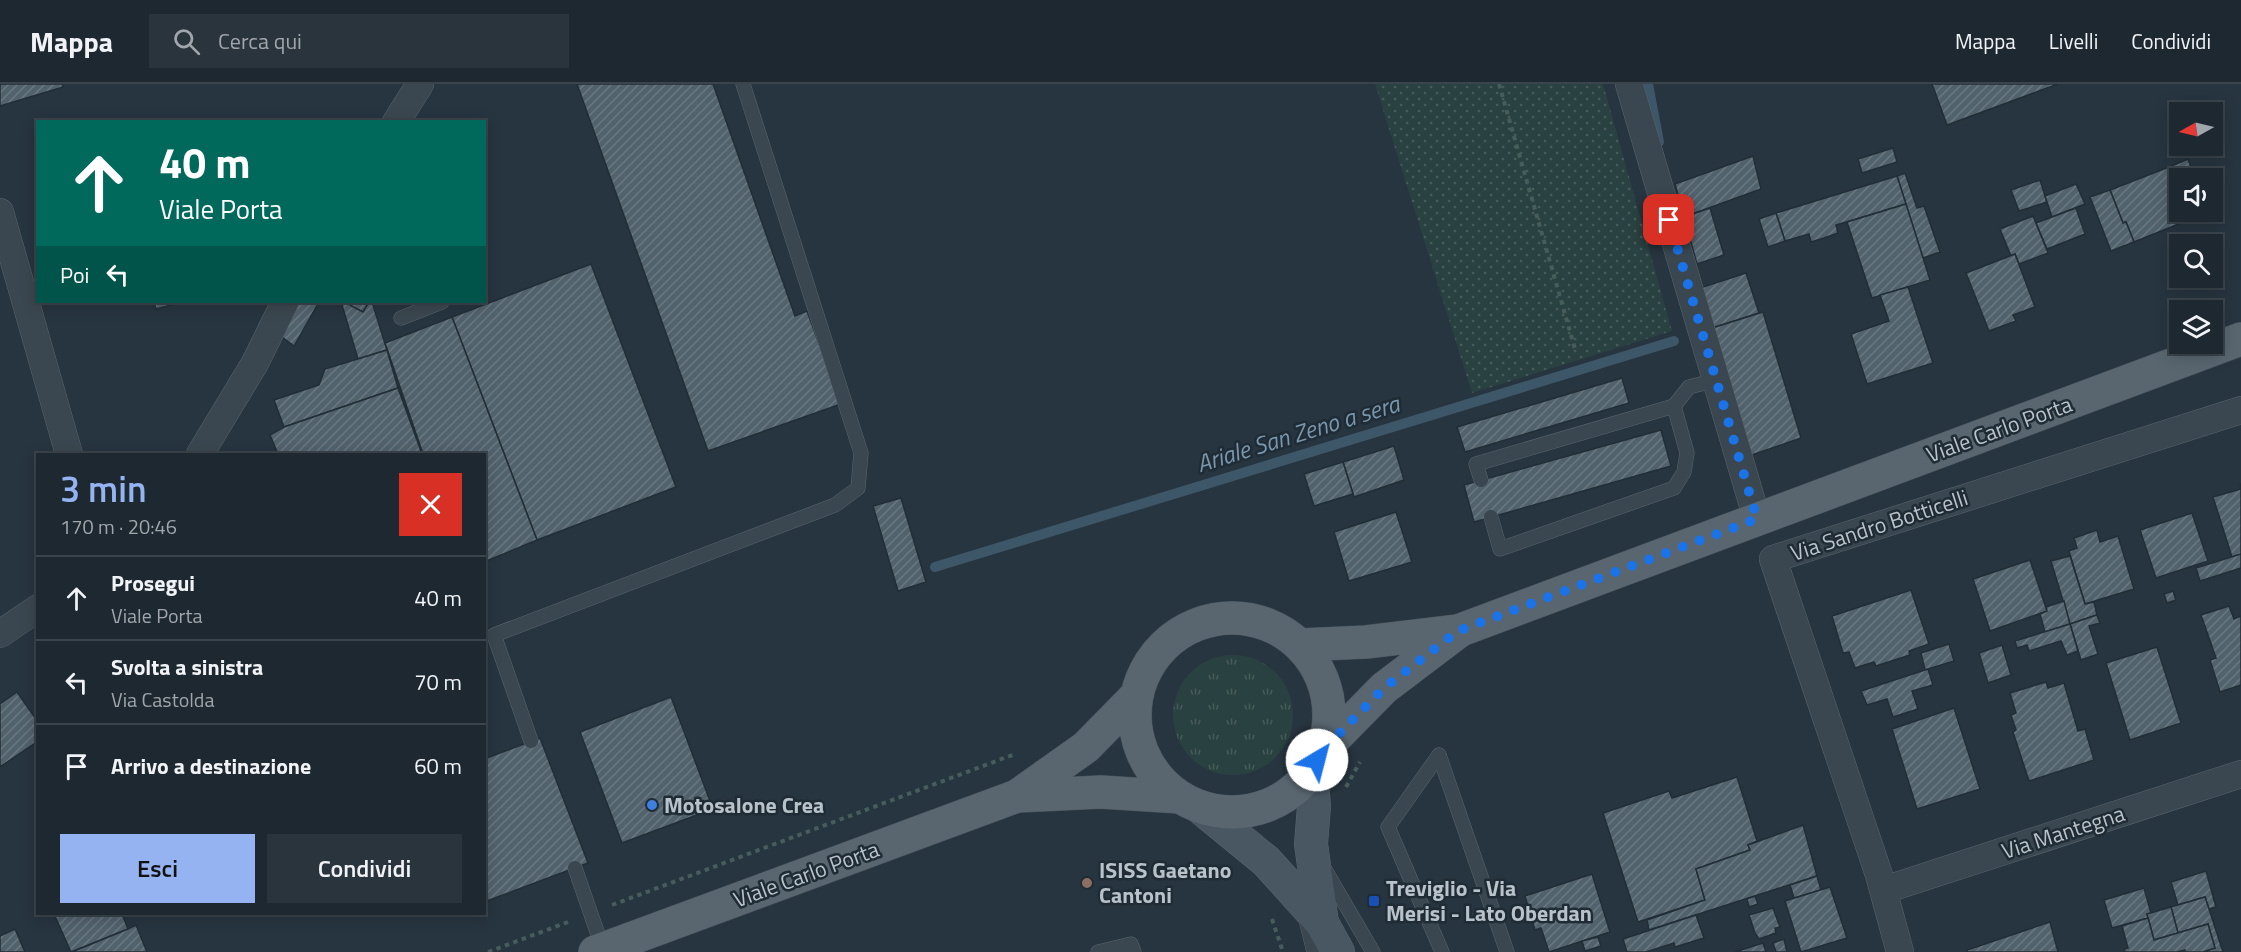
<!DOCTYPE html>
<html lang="it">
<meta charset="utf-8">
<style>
body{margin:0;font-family:"Titillium Web",sans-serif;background:#2a343c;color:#f1f3f6;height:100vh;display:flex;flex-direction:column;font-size:22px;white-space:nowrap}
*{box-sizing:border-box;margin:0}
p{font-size:20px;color:#a0a6ab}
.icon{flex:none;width:33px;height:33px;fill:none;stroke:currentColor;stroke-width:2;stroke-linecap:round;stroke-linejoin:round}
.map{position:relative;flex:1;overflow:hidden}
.sheet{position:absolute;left:36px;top:369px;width:450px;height:462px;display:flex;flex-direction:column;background:#1d2830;border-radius:0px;box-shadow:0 3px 15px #0003,0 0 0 2px #3b444c}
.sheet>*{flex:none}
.banner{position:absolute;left:36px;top:36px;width:450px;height:183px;border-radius:0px;box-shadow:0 3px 15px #0003,0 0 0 2px #3b444c;background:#00695c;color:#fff;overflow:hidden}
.needle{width:39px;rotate:262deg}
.fabs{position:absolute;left:2169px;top:18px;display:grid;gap:12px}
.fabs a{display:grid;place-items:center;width:54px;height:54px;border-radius:0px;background:#1d2830;box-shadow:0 3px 15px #0003,0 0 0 2px #3b444c;font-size:30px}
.pin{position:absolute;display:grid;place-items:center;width:51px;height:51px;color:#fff;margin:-26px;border-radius:12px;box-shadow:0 3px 9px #0006}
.me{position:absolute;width:66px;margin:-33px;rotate:37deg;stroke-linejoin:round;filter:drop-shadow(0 0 4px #0008)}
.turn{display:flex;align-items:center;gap:21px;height:126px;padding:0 24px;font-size:27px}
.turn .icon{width:78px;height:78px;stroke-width:2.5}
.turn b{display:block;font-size:42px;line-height:51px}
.then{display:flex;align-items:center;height:57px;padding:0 24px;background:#0003;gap:12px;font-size:22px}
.round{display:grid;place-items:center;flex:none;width:63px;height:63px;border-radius:0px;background:#2a343c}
.head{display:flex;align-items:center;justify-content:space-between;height:102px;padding:0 24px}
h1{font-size:36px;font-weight:600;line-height:45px;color:#95b2f1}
.button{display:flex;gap:12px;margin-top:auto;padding:12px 24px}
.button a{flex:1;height:69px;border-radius:0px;background:#95b2f1;color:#111;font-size:24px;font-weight:600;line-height:69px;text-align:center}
.button a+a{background:#2a343c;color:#f1f3f6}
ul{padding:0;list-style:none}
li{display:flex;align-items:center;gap:18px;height:84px;padding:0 24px;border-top:2px solid #3b444c}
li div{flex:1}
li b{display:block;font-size:22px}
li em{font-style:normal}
header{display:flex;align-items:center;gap:36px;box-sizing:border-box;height:84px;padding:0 30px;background:#1d2830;border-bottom:2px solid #3b444c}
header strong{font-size:28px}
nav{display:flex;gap:33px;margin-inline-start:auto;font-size:21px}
.search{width:420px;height:54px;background:#2a343c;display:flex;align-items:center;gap:15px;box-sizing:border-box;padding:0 21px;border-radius:0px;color:#a0a6ab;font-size:22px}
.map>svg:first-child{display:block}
.grass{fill:url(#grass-tufts)}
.garden{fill:url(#garden-dots)}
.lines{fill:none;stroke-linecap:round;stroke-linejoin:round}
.stream{stroke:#3d5668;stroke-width:10}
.building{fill:url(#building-hatch);stroke:#222e37;stroke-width:1.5}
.service-casing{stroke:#59656d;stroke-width:15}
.minor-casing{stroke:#59656d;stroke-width:28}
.secondary-casing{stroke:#59656d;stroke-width:34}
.primary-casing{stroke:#455059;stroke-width:34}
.path{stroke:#475d5c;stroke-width:4;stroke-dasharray:4.5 4.5;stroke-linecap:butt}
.service{stroke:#3b4750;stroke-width:14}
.minor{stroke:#3b4750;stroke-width:27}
.secondary{stroke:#495763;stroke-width:33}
.primary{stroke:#596670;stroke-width:33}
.route{stroke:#1a73e8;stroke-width:10;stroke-dasharray:0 18}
.shop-dot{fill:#3f7fe0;stroke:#202c35;stroke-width:2}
.education-dot{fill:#8d6e63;stroke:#202c35;stroke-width:2}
.transit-dot{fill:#1a4fb4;stroke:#202c35;stroke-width:2}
.labels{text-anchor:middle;stroke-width:5;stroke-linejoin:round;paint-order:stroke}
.street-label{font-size:22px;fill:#b8c2ca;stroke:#202c35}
.poi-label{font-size:22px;font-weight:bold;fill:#b8c2ca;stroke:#202c35;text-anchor:start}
.water-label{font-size:24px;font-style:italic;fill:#7996ac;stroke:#202c35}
</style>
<header>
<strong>Mappa</strong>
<div class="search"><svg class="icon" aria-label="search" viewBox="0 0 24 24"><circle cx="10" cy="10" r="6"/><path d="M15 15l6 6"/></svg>Cerca qui</div>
<nav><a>Mappa</a><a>Livelli</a><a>Condividi</a></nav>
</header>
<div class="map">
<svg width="2241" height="868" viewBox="0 0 2241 868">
<defs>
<pattern id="grass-tufts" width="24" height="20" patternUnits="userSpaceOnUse" patternTransform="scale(1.5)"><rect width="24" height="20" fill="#294140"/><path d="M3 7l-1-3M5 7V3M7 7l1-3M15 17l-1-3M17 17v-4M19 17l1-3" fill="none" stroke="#465b5a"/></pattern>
<pattern id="garden-dots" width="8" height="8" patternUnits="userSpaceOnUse" patternTransform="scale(1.5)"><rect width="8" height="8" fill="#294140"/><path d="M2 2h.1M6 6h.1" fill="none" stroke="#465b5a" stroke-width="1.8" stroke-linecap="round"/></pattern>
<pattern id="building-hatch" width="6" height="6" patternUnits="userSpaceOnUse" patternTransform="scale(1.5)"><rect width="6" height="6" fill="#52626d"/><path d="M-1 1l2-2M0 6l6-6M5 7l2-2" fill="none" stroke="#697780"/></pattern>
</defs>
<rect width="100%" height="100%" fill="#273540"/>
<circle class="grass" cx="1233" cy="631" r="60"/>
<polygon class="garden" points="1375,0 1603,0 1672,247 1472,309"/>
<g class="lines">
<g class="stream">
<polyline points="1648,0 1659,58"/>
<polyline points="935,483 1674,257"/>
</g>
</g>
<g class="building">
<polygon points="0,0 62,0 63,3 0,22"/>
<polygon points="577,0 713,0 795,232 807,227 841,320 708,367"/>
<polygon points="1932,0 2058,0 1947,41"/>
<polygon points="1893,64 1897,78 1862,89 1858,75"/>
<polygon points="1753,72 1761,105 1684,133 1675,100"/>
<polygon points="2188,75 2195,94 2180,94 2180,109 2169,83"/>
<polygon points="2169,83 2180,109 2180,128 2183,128 2186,137 2134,158 2126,138 2123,139 2110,106"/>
<polygon points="1905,89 1917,124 1924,122 1940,168 1923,174 1897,92"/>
<polygon points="1897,92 1906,120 1836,141 1838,149 1824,154 1811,158 1809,150 1785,157 1776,129"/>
<polygon points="2040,96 2047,118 2019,127 2011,106"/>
<polygon points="2076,100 2085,120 2052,133 2045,112"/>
<polygon points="2110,106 2123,139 2126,138 2134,158 2111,167 2090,113"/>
<polygon points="1906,120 1930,196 1872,214 1847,138"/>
<polygon points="1710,124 1724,171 1697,180 1684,133"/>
<polygon points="2076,124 2085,150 2047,165 2036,139"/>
<polygon points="2183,128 2208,128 2209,129 2186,137"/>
<polygon points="1776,129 1785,157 1768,163 1759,135"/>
<polygon points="2033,132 2048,169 2019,180 2015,170 2011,172 2000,145"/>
<polygon points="2015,170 2035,223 2013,231 2016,237 1989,247 1966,189"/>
<polygon points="591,180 676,403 537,456 452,233"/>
<polygon points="1746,189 1759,229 1709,245 1697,205"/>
<polygon points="1908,203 1933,279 1867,300 1851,250 1889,237 1880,211"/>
<polygon points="154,218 182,218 156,225"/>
<polygon points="297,218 319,218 294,262 282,253"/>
<polygon points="342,218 369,218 363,228"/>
<polygon points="369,218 372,218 387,266 358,275 342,221 346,219 363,228"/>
<polygon points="1763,228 1801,354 1746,373 1709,245"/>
<polygon points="452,233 537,456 484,478 484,370 423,370 385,259"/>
<polygon points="387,266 398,304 284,343 274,316 319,301 325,285"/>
<polygon points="1622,294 1629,319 1465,368 1457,343"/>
<polygon points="398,304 422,370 278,370 270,351 284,343"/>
<polygon points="1661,346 1671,382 1474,438 1464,401"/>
<polygon points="1394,362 1404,396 1354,413 1343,378"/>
<polygon points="1343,378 1353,410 1314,422 1304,390"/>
<polygon points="2240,400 2241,400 2241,470 2232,473 2213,413 2241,405"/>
<polygon points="901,414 926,498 898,507 873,422"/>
<polygon points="1396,428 1412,478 1349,497 1334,448"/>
<polygon points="2192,429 2208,477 2156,494 2140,446"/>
<polygon points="2097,446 2100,458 2118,452 2134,505 2085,520 2069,467 2077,464 2074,454"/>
<polygon points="2241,470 2241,484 2200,497 2196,484"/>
<polygon points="2070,472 2085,520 2094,518 2097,531 2070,540 2051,477"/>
<polygon points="2030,476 2047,527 1990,547 1973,495"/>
<polygon points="1911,506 1929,560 1909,567 1910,571 1876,582 1874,578 1855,584 1849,568 1843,569 1832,532"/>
<polygon points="2173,507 2176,516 2167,519 2164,510"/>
<polygon points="2064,517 2070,540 2045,548 2040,530 2047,527 2046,523"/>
<polygon points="2229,522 2234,535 2241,532 2241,601 2220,608 2210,576 2216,574 2201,531"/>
<polygon points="2097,531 2100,539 2089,542 2098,570 2081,576 2070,540"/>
<polygon points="2070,540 2078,567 2067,571 2061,557 2029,567 2027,561 2017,564 2015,557"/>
<polygon points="1949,560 1954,577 1925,586 1921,569"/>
<polygon points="2002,561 2011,591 1988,599 1979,569"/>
<polygon points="2157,563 2181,639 2130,656 2106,579"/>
<polygon points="1928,585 1933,601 1912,607 1918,625 1893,633 1887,615 1867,621 1861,607"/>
<polygon points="2046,598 2048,604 2064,599 2078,647 2085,645 2094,676 2029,697 2013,648 2016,646 2011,631 2016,629 2010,609"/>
<polygon points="17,608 38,638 38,657 0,683 0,620"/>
<polygon points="671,613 713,725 622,759 580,648"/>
<polygon points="1954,624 1980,705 1917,725 1892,645"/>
<polygon points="540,654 588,779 484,818 484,675"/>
<polygon points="1737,693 1757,757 1748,761 1750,766 1696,785 1705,816 1638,838 1603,729 1669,707 1672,714"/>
<polygon points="1803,741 1817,792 1649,846 1647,836 1705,816 1696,785 1750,766 1748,761"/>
<polygon points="2206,787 2216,823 2209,825 2205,813 2178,821 2171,798"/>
<polygon points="1592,790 1610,848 1549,868 1541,844 1535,846 1525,812"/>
<polygon points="1817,792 1821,806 1794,814 1790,801"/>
<polygon points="1830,803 1847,854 1801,868 1785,817"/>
<polygon points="2144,804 2151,829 2147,830 2148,834 2112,844 2104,816"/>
<polygon points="1755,812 1758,820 1749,823 1747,815"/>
<polygon points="2205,813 2209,825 2223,868 2203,868 2215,864 2208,840 2178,849 2171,823"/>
<polygon points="2171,823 2178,849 2154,856 2147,830"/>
<polygon points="1773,824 1780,843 1775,844 1776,849 1759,855 1755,849 1749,831"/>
<polygon points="54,830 122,830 128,845 71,868"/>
<polygon points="1696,831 1704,854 1675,863 1674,859 1646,868 1627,868 1623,855"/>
<polygon points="2148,834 2154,856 2208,840 2215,864 2203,868 2185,868 2185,866 2177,868 2125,868 2124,865 2128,864 2122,842"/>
<polygon points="2050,838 2058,868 1968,868 1967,866"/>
<polygon points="136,841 147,868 72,868 128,845"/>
<polygon points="15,845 25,868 0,868 0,852"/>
<polygon points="1598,853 1601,862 1585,867 1582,857"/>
<polygon points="1784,855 1787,868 1776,868 1773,859"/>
<polygon points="1763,859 1766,868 1735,868"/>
</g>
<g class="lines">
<g class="service-casing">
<g id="service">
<polyline points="401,234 442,218"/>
<polyline points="1674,322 1689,303 1716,296"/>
<polyline points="1481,396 1476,380 1674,322 1687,369 1684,388 1674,404 1500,465 1491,433"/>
<polyline points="531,657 494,551 835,421 858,404 861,369 743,0"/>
<polyline points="1439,671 1388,743 1442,868"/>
<polyline points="1439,671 1507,868"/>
<polyline points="575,784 603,865"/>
<polyline points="1324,784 1373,868"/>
<polyline points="1305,832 1314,868"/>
<polyline points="1098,868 1131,860 1134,868"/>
</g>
</g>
<g class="minor-casing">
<g id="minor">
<polyline points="1629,0 1757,435"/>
<polyline points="396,38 420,0"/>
<polyline points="0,128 69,370"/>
<polyline points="200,370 255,279 285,218"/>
<polyline points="0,550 38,524"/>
<polyline points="1884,806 2241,690"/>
<polyline points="1900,868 1879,791 1773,475 2241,326"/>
</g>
</g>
<g class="secondary-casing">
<g id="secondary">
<polyline points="1311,688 1314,722 1311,760 1322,839"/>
<polyline points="1200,723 1266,777 1322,839 1338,868"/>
</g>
</g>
<g class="primary-casing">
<g id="primary">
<circle cx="1232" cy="631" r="97"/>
<polyline points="1300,561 1366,558 1458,547 2241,255"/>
<polyline points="1324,665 1384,604 1458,548"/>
<polyline points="1017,712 1101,708 1180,713"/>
<polyline points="595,868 1017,712 1086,663 1137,611"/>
</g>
</g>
<g class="path">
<polyline points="1499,0 1575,265"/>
<polyline points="1346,703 1360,678"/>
<polyline points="612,821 1015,670"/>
<polyline points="1272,835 1283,868"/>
<polyline points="488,868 568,838"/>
</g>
<use href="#service" class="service"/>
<use href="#minor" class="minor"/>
<use href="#secondary" class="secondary"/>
<use href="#primary" class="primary"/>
</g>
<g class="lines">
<polyline class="route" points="1317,676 1324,665 1384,604 1458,547 1757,435 1669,136"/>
</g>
<circle class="shop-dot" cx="652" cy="721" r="6"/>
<circle class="education-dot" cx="1087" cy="799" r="6"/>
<rect class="transit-dot" x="1368" y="811" width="12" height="12" rx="3"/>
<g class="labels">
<g class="street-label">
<text transform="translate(1999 345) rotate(-20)" y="8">Viale Carlo Porta</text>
<text transform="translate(1879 441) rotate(-18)" y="8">Via Sandro Botticelli</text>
<text transform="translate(2063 748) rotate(-18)" y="8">Via Mantegna</text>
<text transform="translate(806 790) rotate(-20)" y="8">Viale Carlo Porta</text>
</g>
<g class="poi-label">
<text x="664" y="729">Motosalone Crea</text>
<text x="1099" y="794">ISISS Gaetano<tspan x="1099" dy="25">Cantoni</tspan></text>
<text x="1386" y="812">Treviglio - Via<tspan x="1386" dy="25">Merisi - Lato Oberdan</tspan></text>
</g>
<g class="water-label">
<text transform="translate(1298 350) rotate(-17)" y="8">Ariale San Zeno a sera</text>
</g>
</g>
</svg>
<div class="fabs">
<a><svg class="needle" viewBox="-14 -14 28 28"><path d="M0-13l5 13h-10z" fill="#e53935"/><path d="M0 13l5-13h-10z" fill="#a0a6ab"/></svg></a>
<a><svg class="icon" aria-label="sound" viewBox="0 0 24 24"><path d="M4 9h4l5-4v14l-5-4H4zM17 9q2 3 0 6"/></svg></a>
<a><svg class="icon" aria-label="search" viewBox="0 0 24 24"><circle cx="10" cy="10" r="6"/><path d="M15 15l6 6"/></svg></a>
<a><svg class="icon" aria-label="layers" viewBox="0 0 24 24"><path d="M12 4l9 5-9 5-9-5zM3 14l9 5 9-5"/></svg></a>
</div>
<div class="pin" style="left:1669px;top:136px;background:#d93025"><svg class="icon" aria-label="arrive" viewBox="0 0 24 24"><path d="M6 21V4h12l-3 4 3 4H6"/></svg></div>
<svg class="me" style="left:1317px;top:676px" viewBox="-20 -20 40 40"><circle r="19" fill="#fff"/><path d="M0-13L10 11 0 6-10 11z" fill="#1a73e8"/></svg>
<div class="banner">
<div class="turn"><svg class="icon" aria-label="ahead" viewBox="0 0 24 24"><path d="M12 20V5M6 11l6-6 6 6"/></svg><div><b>40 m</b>Viale Porta</div></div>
<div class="then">Poi<svg class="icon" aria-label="left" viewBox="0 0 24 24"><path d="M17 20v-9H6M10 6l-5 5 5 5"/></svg></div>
</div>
<section class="sheet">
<div class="head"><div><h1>3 min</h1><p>170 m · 20:46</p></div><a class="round" style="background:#d93025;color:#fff"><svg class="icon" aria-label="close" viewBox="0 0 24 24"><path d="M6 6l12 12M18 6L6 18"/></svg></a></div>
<ul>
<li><svg class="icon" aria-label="ahead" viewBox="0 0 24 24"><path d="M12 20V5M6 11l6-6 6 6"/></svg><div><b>Prosegui</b><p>Viale Porta</p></div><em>40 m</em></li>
<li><svg class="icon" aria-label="left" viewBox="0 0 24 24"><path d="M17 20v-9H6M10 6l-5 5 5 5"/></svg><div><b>Svolta a sinistra</b><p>Via Castolda</p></div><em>70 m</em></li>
<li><svg class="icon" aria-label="arrive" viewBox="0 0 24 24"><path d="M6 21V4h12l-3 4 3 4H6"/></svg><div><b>Arrivo a destinazione</b></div><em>60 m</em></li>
</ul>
<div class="button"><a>Esci</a><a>Condividi</a></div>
</section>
</div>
